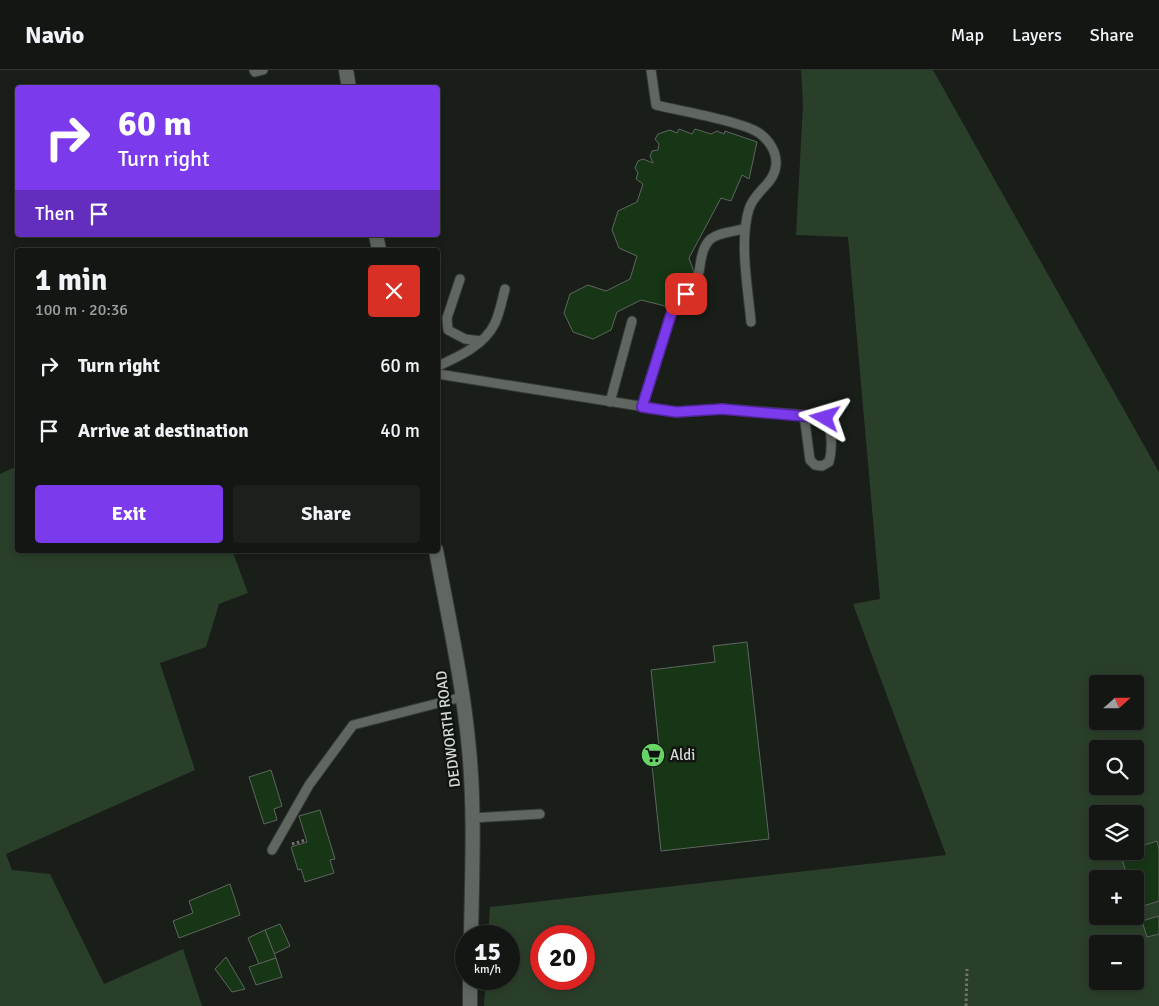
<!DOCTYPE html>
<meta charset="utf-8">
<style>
body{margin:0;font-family:Signika,sans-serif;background:#1c1f1c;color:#f1f3f6;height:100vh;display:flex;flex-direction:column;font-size:19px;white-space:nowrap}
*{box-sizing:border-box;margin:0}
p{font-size:16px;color:#9d9fa0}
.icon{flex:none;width:28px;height:28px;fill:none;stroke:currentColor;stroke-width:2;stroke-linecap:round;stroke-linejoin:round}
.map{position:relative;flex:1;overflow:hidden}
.details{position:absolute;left:15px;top:178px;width:425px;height:305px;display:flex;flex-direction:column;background:#131613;border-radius:5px;box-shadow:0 2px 8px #0003,0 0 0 1px #323533}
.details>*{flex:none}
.hud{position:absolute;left:15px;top:15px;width:425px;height:152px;border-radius:5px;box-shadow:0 2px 8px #0003,0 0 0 1px #323533;background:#7c3aed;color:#fff;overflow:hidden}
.needle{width:32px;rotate:69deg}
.controls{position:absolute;left:1089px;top:605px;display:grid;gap:10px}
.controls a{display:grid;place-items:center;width:55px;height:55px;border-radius:5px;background:#131613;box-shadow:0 2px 8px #0003,0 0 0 1px #323533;font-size:25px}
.speed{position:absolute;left:455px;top:855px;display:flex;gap:10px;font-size:25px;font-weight:700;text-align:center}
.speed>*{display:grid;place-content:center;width:65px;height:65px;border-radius:50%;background:#131613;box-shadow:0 2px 8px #0003,0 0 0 1px #323533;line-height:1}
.speed small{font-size:12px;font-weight:400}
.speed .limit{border:8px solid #d22;background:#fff;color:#111}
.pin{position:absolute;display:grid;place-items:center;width:42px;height:42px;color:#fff;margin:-21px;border-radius:10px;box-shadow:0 2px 8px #0006}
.me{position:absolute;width:55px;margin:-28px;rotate:277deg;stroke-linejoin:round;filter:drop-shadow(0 0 4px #0008)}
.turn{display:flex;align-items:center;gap:18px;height:105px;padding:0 20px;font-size:22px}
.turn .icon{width:65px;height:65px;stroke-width:2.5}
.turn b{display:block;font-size:35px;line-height:42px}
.then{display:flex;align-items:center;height:48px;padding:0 20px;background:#0003;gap:10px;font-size:19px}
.round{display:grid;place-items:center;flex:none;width:52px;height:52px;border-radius:5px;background:#1c1f1c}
.head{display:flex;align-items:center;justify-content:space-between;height:85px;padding:0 20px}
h1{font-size:30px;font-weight:700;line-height:38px}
.cta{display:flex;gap:10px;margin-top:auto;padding:10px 20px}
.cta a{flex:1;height:58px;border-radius:5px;background:#7c3aed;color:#fff;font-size:20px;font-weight:700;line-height:58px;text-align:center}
.cta a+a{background:#1c1f1c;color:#f1f3f6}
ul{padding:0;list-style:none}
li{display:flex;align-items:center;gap:15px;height:65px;padding:0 20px}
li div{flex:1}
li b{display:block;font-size:19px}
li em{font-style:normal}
header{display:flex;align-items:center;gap:30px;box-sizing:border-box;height:70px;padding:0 25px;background:#131613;border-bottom:1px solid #323533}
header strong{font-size:24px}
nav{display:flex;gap:28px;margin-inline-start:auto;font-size:18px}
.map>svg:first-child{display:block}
.green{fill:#2a3f29;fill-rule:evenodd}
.building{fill:#173616;stroke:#5f655f}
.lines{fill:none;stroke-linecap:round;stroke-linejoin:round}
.service-casing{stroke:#373b37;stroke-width:11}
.secondary-casing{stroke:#373b37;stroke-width:16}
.path{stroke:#717571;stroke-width:3;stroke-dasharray:2.5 2.5;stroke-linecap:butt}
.service{stroke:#606660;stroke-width:9}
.secondary{stroke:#606660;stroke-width:14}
.route-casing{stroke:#51269a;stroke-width:12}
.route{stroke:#7c3aed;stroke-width:9}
.labels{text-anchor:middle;stroke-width:5;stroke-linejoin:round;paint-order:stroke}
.street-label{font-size:15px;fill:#d7dbd7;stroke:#101510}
.poi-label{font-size:15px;fill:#d7dbd7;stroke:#101510;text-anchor:start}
</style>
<header>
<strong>Navio</strong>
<nav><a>Map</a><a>Layers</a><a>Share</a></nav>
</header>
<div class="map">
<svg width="1159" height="936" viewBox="0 0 1159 936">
<rect width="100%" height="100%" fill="#191e19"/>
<g class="green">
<path d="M801 0H933L1159 402V936H484L486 909H509V866H488L490 837 946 785 853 534 880 529 848 167 796 165 803 35ZM1098 614H1135V651H1098ZM1098 679H1135V716H1098ZM1098 744H1135V781H1098ZM1098 809H1135V846H1098ZM541 866H584V909H541ZM1098 874H1135V911H1098Z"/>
<polygon points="17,396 18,480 232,480 248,523 219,534 206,577 160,593 195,700 6,784 12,800 50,804 104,914 183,879 202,936 0,936 0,404"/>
</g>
<g class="building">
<polygon points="679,59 692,64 695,59 711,64 717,61 724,64 725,61 757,72 749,109 742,105 731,131 721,128 689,188 694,202 684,228 665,236 641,230 617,242 611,260 593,269 573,262 564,243 570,224 588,215 606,221 630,209 637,186 619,178 612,160 618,141 637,132 643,114 636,109 638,103 635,98 638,91 643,89 653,93 650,86 652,81 658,80 659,74 655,69 658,64 670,60 677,63"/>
<polygon points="747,572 769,769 661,781 651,686 660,686 651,600 715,592 713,576"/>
<polygon points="271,700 282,736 274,739 277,750 264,754 249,707"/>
<polygon points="320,740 335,789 330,790 334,803 305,812 301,799 298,800 291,777 307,772 299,746"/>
<polygon points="1157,771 1159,779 1159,831 1137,838 1135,809 1128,809 1120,782 1135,781 1135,778"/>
<polygon points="230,814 240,845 179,868 173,851 193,843 189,831"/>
<polygon points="1159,846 1159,864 1147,867 1142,851"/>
<polygon points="280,854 290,876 274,884 265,860"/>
<polygon points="265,860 276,888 259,894 248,868"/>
<polygon points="226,887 245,919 232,922 215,899"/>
<polygon points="276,888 282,907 256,915 249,897"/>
</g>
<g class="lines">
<g class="service-casing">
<g id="service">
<polyline points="254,0 255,2 263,0"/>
<path d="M651 0 656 35C681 41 740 51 759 63 769 70 777 82 776 95 774 115 755 120 749 139 739 171 748 219 751 252"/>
<polyline points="460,209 447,248 448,260 465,269 481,271"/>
<path d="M438 296C458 287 485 275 495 253 500 242 502 230 505 219"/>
<path d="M438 304 677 342 723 339 821 346C834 353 832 381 829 392L822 396 815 395 810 390 804 345"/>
<polyline points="610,332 632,251"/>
<path d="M642 337 672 241C678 231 689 224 695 215 698 209 699 202 700 196 704 163 716 165 744 159"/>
<polyline points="472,748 540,744"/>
<polyline points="272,780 309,715 353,655 462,627"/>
</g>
</g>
<g class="secondary-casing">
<g id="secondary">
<polyline points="346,0 349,18"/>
<polyline points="376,165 379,180"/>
<path d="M436 480C448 546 463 612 469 679 475 741 472 804 471 866"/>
<polyline points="470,936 470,909"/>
</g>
</g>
<g class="path">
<polyline points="292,774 306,770"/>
<polyline points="966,936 967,899"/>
</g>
<use href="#service" class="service"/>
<use href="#secondary" class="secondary"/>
</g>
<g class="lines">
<g class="route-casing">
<polyline id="route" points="686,224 672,241 642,337 676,342 722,339 825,348"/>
</g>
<use href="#route" class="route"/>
</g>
<defs>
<g id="supermarket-disc" transform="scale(1.25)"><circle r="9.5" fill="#68d465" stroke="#101510"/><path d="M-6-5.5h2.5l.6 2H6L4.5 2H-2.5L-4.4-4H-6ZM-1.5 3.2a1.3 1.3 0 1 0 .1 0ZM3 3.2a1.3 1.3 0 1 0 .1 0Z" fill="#111"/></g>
</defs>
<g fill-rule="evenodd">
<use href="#supermarket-disc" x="653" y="685"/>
</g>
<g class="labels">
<g class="street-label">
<text transform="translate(448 659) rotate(-97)" y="5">DEDWORTH ROAD</text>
</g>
<g class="poi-label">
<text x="670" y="690">Aldi</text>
</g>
</g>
</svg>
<div class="controls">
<a><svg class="needle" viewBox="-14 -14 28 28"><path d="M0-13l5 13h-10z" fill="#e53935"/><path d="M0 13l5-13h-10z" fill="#9d9fa0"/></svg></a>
<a><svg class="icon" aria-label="search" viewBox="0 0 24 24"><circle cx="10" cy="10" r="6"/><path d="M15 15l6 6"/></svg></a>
<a><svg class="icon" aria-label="layers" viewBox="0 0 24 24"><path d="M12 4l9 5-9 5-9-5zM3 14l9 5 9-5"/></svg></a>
<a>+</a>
<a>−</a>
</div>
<div class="speed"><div>15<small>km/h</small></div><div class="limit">20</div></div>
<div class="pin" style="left:686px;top:224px;background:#d93025"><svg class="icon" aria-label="arrive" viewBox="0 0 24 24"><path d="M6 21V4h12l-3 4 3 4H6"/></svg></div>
<svg class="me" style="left:825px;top:348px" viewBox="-20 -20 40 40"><path d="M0-17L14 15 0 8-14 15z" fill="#7c3aed" stroke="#fff" stroke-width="4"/></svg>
<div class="hud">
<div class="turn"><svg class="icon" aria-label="right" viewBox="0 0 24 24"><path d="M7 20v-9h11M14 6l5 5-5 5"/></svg><div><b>60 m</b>Turn right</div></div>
<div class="then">Then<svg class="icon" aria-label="arrive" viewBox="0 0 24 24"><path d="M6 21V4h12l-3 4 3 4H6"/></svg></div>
</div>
<section class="details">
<div class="head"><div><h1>1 min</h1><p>100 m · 20:36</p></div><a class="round" style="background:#d93025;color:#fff"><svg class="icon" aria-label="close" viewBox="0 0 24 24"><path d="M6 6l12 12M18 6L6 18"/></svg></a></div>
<ul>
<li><svg class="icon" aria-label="right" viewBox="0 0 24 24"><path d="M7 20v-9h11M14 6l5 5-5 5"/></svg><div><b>Turn right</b></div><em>60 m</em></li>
<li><svg class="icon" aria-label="arrive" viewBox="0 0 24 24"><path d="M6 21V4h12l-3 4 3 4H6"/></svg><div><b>Arrive at destination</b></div><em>40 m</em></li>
</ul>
<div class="cta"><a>Exit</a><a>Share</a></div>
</section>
</div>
